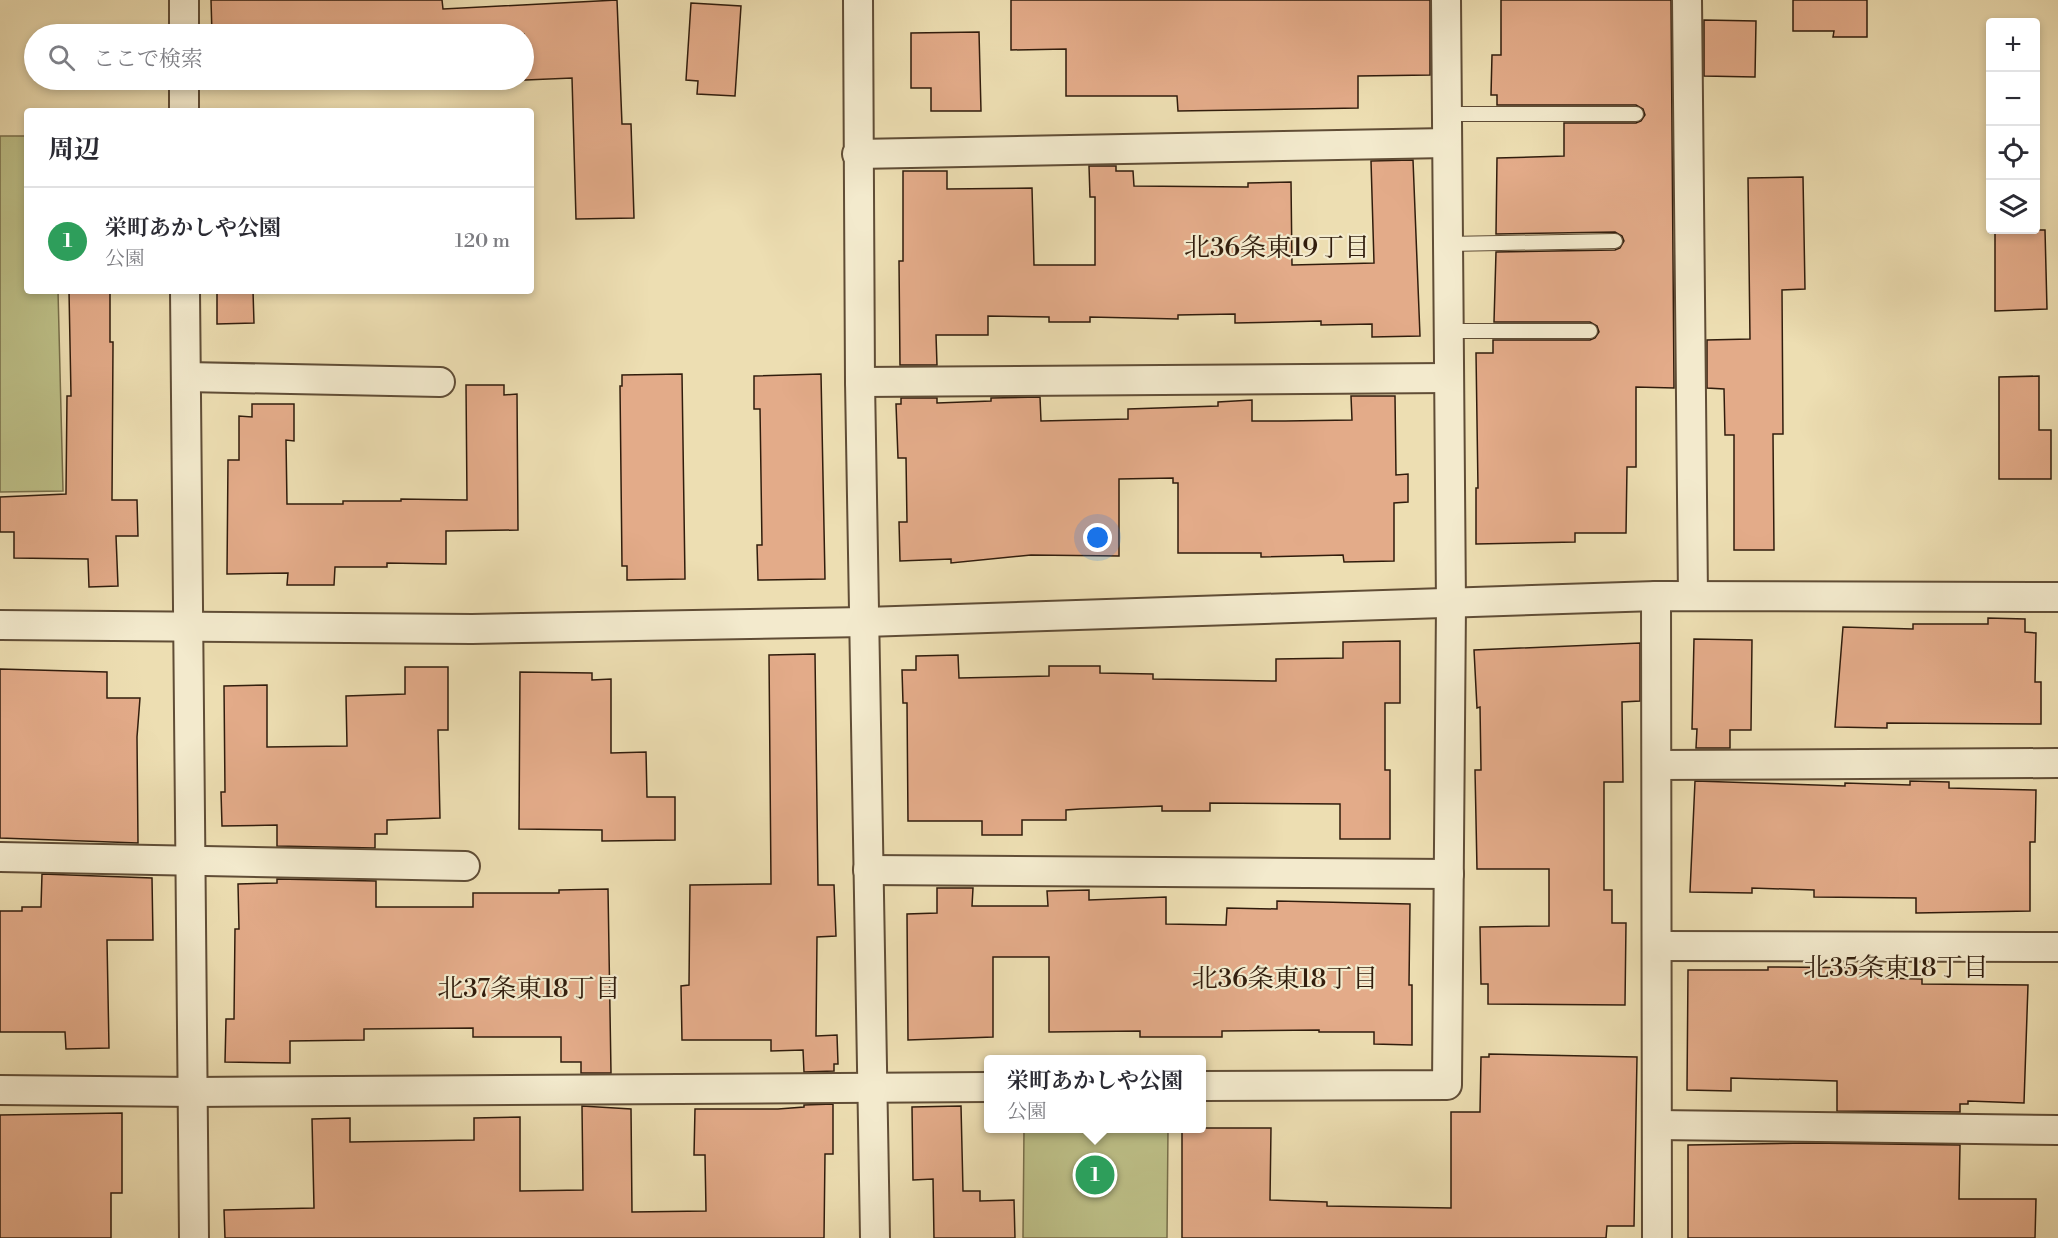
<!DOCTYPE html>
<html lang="ja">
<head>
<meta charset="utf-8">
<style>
	:root { --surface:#fff; --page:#f7f7f7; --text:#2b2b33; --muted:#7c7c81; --line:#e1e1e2; --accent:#7c3aed }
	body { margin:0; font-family:"Libre Bodoni","Noto Serif JP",serif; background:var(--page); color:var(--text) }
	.controls { position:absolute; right:18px; top:18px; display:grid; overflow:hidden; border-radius:6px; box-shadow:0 3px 9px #0003 }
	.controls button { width:54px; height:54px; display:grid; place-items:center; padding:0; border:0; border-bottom:2px solid var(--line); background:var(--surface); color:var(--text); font:30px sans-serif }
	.you { position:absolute; left:1098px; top:538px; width:21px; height:21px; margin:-15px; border:4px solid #fff; border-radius:50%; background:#1a73e8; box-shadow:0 0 0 9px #1a73e833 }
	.badge { display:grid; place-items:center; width:39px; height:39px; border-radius:50%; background:var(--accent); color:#fff; font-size:20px; font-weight:700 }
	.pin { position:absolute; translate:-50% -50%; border:3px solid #fff; box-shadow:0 2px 6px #0006 }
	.popup { position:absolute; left:984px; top:1055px; width:222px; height:78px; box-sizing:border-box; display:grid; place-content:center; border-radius:6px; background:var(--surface); filter:drop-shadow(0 2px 4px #0005); font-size:20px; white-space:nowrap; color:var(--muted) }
	.popup b { font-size:22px; color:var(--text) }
	.popup::after { content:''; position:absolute; left:50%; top:100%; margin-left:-12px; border:12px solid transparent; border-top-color:var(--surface) }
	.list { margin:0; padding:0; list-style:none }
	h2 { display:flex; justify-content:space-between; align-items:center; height:78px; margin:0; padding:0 24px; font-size:26px }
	h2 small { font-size:20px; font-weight:400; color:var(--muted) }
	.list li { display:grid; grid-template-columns:39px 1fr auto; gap:18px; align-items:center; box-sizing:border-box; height:108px; padding:0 24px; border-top:2px solid var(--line) }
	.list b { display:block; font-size:22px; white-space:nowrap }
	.list p { margin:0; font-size:20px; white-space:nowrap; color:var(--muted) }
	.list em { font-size:20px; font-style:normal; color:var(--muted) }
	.icon { flex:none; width:33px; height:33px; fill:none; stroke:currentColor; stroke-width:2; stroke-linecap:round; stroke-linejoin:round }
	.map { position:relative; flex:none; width:2058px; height:1238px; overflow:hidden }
	.search { position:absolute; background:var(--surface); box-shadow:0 3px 9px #0003; left:24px; top:24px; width:510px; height:66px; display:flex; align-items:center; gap:15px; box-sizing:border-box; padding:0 21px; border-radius:33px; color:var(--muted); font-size:22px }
	.panel { position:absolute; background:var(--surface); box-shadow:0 3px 9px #0003; left:24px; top:108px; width:510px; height:186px; border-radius:6px }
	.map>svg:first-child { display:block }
	.green { fill:#bdc088; stroke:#776e4a; stroke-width:1.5 }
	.building { fill:#e3ab89; stroke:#311d0d; stroke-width:1.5 }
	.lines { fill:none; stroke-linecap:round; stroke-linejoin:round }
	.service-casing { stroke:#604d36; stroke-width:16 }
	.minor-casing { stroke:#604d36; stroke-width:32 }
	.service { stroke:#f3eacd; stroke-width:14 }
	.minor { stroke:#f3eacd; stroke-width:28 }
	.labels { text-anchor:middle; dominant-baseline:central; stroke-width:4.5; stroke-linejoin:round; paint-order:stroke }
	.neighbourhood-label { font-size:26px; fill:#311d0d; stroke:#f3eacd }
</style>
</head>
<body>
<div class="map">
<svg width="2058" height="1238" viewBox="0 0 2058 1238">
	<rect width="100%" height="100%" fill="#eddeb2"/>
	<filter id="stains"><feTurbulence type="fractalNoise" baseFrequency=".00333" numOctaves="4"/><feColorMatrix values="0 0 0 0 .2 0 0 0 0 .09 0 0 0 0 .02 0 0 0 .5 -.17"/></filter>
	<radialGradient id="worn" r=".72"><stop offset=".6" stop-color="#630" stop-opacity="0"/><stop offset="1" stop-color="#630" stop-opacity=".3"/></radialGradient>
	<g class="green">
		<path d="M0,136h27v155h31l5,200 -63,1z"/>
		<path d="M1024,1129h144l-1,109h-144z"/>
	</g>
	<g class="building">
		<path d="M211,0h231l1,9 174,-9 5,124h9l3,94 -58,1 -4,-141 -119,5v-3h71v-46h-312z"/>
		<path d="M1011,0h419v75l-72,1v32l-180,3 -1,-15h-111v-47l-55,1z"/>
		<path d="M1501,0h170l3,388 -38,-1v80h-9l-1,66h-51v9l-99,2v-56h2l-2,-135h17v-13h97l5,-2 4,-6 -2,-6 -7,-4h-96l2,-70 119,-2 5,-2 4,-7 -2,-5 -7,-4 -119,2 1,-76 67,-2v-33h72l5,-2 4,-6 -2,-6 -7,-4h-139v-10h-6l1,-40h9z"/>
		<path d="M1793,0h74v37h-34l1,-6h-41z"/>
		<path d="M691,3l50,3 -6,90 -38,-2 1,-13 -12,-1z"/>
		<path d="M1704,20l52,1 -1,56 -51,-1z"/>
		<path d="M979,32l2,79h-50v-23h-20v-55z"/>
		<path d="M1413,160l7,176 -48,1v-13l-51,1v-4l-86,2v-9l-57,1v4l-88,-2v5h-41v-5l-61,-1v19h-52l1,30h-37l-1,-104h4v-90h44v18l85,-1 2,77h61v-68h-5l-1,-31h27v5h17l1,15 114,1v-4l43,-1 1,83 82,-2 -3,-102z"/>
		<path d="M1803,177l2,112 -23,1 1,144h-10l1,116h-40v-115h-9l-1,-46 -17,-1v-48l43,-1 -2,-161z"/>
		<path d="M1995,230h50l2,79 -52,2z"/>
		<path d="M69,291h41v51h3v4l-1,154h25l1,36h-22l2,50 -29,1 -1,-28 -74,-1v-26h-14v-35l66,-3 1,-98h4z"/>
		<path d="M217,291h36l1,32 -37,1z"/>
		<path d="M682,374l3,205 -58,1v-14h-5l-2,-180h2v-11z"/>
		<path d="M821,374l4,205 -67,1 -1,-35h5l-2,-136h-6v-33z"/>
		<path d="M2039,376v54h12v49h-52v-102z"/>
		<path d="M466,385h38v10l13,-1 1,136 -72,1v33l-59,-1v4h-52l-1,18h-47l1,-12 -61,1 1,-114h11v-44l13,1v-13h42v37l-8,-1 1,64h56v-3h58v-2l66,1z"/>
		<path d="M1351,396h44l1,79 12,-1v28l-14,1v58l-50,1 -1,-7 -82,2v-4h-83v-70h-5v-5l-54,1v77l-88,-1 -80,8v-4l-51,2 -1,-39h8l-1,-64h-8l-2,-54h5v-6h36v5l54,-2v-3l49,-1 1,24 87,-2v-10l90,-3v-4l34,-2v21h33l67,-1z"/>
		<path d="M1988,618l37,1v13l11,1 -1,49h6v42l-154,-1v5l-52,-1 8,-100 70,2v-5h75z"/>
		<path d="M1694,639l58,1 -1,90h-21v18h-34l1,-19h-5z"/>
		<path d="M1400,641v62h-15v67h5v69h-50v-35l-130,-1v8h-48v-5l-82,3 -14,1v10h-44v15h-40v-14h-74l-1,-118h-4l-1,-33h14v-14l42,-1 1,23 90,-2v-10h51v7l53,1v5l123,2v-22l67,-1v-16z"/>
		<path d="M1640,643v58l-18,1 1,80h-19v108h8v33h14l-1,82 -137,-1v-20h-7l-1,-57 69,-1v-57h-72l-2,-99h6l-1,-63 -3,1 -3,-58z"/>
		<path d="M815,654l3,231h16l2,51 -19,1 -1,99 21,-1 1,29h-4v7l-30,1 -1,-22 -32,1v-11h-89l-1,-54 8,-1 1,-100 81,-1 -2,-229z"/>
		<path d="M405,667h43v63h-10l2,88 -53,2v14h-12v14l-98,-2v-21l-55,1 -1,-34h4l-1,-106 43,-1v62l80,-1 -1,-50 59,-2z"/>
		<path d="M0,669l107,3v26h33l-3,39 1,106 -138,-5z"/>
		<path d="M520,672l72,1v7l19,-1v74l35,-1 1,45h28v43l-73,1v-11l-83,-1z"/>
		<path d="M1695,781l150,5v-3l65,2v-4l39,1v6l87,2 -1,52h-5v69l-114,2v-15l-102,-1v-7l-62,-2v5l-62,-1z"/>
		<path d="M42,874l110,4 1,62h-46l2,108 -43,1 -1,-17h-65v-121h22v-4h19z"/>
		<path d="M277,879l99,2v26h97v-14h86v-3l49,-1 3,184h-30v-11h-20v-25h-88v-9l-109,1v11l-74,1v22l-65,-1 1,-43h8l1,-90h4l-1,-45 39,-1z"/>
		<path d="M937,888h36l-1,18h76l-1,-15 42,-1v10l77,-3v27l60,1 1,-17 50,1v-8l133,3 -1,81h3v60l-38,-1v-12h-55v-2l-97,1v6h-82v-6l-91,1v-75h-56v80l-85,3 -1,-126 30,-1z"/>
		<path d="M1768,967l110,1v10l44,1v5l106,1 -4,118 -56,-2v3h-8v8l-123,-1v-30l-106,-3v13l-44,-1 1,-120h80z"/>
		<path d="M1489,1054l148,3 -3,169h-27l-1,12h-424v-110h89l-1,72 57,2v4l124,2v-96h29l1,-55h8z"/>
		<path d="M833,1104v50h-8l-1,84h-599l-1,-28 90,-2 -2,-89 38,-1v24l124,-2v-22l46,-1v74l63,-1 -1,-84 49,3 1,103 74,-1 -1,-56h-11l1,-46h83l26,-2v-2z"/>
		<path d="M961,1106l2,85h17v10l34,-1 1,38h-81l-1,-59 -20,1 -1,-73z"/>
		<path d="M122,1113v80h-11v45h-111v-123z"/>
		<path d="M1809,1143l151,2 -1,54h77l-1,39h-347v-93z"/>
	</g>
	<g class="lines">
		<defs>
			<g id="service">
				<path d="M1447,114h189"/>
				<path d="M1448,244l167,-3"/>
				<path d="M1448,331h142"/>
			</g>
			<g id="minor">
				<path d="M858,0l2,382 15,856"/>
				<path d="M1687,0l6,596"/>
				<path d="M184,34v-34"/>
				<path d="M184,111v-31"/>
				<path d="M857,154l590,-11"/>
				<path d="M185,291l9,947"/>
				<path d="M186,377l254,5"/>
				<path d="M860,382l589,-4"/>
				<path d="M1656,596l1,642"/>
				<path d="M0,625l472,4 393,-7 791,-26 402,1"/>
				<path d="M1657,765l401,-2"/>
				<path d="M0,857l465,9"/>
				<path d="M868,870l581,4"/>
				<path d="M1657,946l401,1"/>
				<path d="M1202,1086l245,-1 4,-480 -5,-605"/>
				<path d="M0,1090l194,2 794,-5"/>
				<path d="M1657,1125l401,5"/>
			</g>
		</defs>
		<use href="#service" class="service-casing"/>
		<use href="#minor" class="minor-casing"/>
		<use href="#service" class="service"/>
		<use href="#minor" class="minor"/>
	</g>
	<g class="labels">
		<g class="neighbourhood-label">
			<text x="1277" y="248">北36条東19丁目</text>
			<text x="1896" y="968">北35条東18丁目</text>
			<text x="1285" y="979">北36条東18丁目</text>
			<text x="529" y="989">北37条東18丁目</text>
		</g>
	</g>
	<rect width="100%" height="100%" filter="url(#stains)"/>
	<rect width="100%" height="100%" fill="url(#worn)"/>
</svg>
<div class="controls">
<button>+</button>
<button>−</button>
<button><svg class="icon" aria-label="locate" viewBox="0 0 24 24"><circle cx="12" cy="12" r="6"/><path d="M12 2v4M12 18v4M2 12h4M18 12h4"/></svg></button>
<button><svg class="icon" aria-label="layers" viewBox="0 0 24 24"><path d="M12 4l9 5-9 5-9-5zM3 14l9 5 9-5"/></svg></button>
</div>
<div class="you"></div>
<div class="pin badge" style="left:1095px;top:1175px;background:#2e9e5b">1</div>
<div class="popup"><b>栄町あかしや公園</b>公園</div>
<div class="search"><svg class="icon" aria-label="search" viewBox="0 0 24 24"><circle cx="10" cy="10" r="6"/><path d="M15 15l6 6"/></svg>ここで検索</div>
<section class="panel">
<h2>周辺<small></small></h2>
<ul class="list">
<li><span class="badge" style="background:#2e9e5b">1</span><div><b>栄町あかしや公園</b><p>公園</p></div><em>120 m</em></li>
</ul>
</section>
</div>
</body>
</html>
